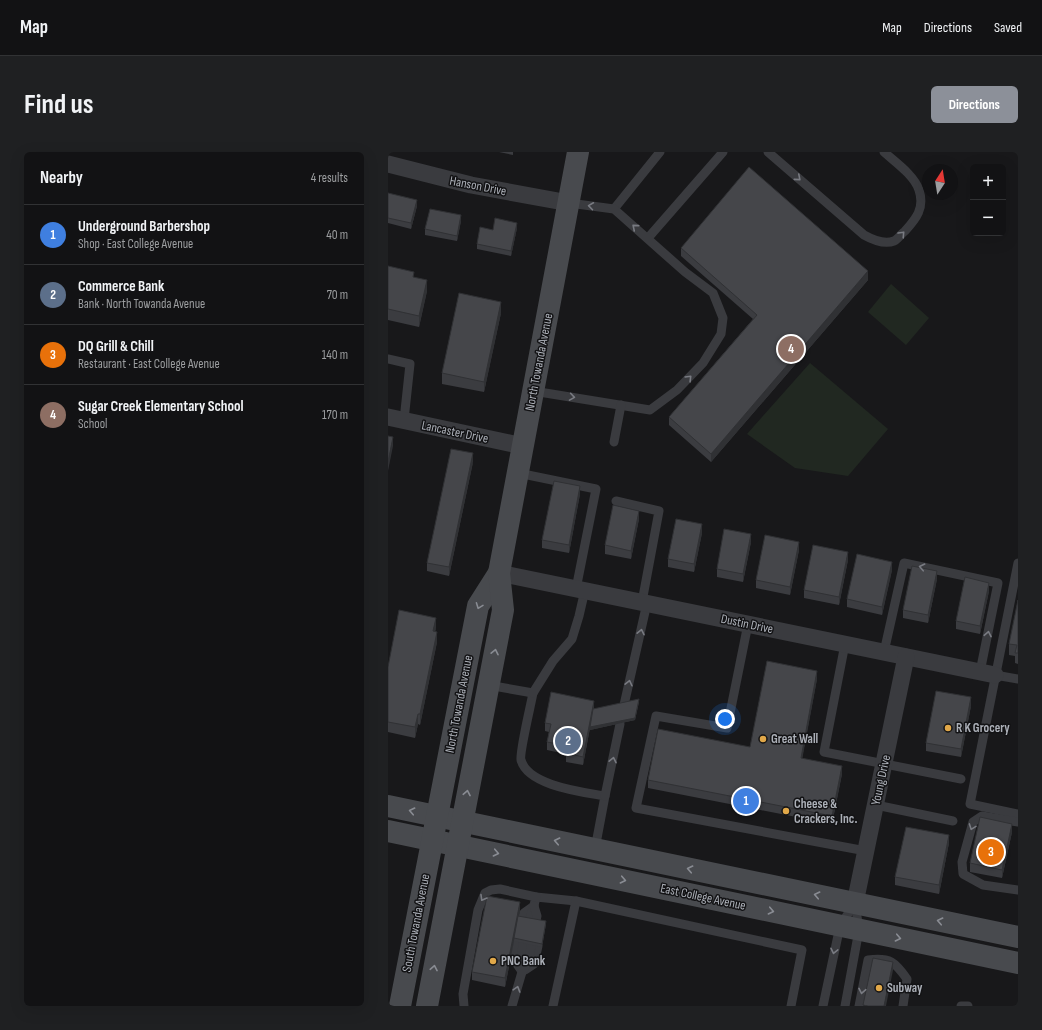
<!DOCTYPE html>
<html lang="en">
<head>
<meta charset="utf-8">
<style>
	:root { --surface:#121214; --page:#1f2022; --text:#f1f3f6; --muted:#9c9ea0; --line:#313234; --accent:#8c9099 }
	body { margin:0; font-family:"Sofia Sans Condensed",sans-serif; background:var(--page); color:var(--text) }
	.controls { position:absolute; right:12px; top:12px; display:grid; overflow:hidden; border-radius:6px; box-shadow:0 4px 16px #0002 }
	.controls button { width:36px; height:36px; display:grid; place-items:center; padding:0; border:0; border-bottom:1px solid var(--line); background:var(--surface); color:var(--text); font:20px sans-serif }
	.compass { position:absolute; left:534px; top:12px; width:36px; height:36px; border-radius:50%; background:var(--surface); box-shadow:0 4px 16px #0002; rotate:12deg }
	.you { position:absolute; left:337px; top:567px; width:14px; height:14px; margin:-10px; border:3px solid #fff; border-radius:50%; background:#1a73e8; box-shadow:0 0 0 6px #1a73e833 }
	.badge { display:grid; place-items:center; width:26px; height:26px; border-radius:50%; background:var(--accent); color:#fff; font-size:13px; font-weight:700 }
	.pin { position:absolute; translate:-50% -50%; border:2px solid #fff; box-shadow:0 1px 4px #0006 }
	.list { margin:0; padding:0; list-style:none }
	h2 { display:flex; justify-content:space-between; align-items:center; height:52px; margin:0; padding:0 16px; font-size:17px }
	h2 small { font-size:13px; font-weight:400; color:var(--muted) }
	.list li { display:grid; grid-template-columns:26px 1fr auto; gap:12px; align-items:center; box-sizing:border-box; height:60px; padding:0 16px; border-top:1px solid var(--line) }
	.list b { display:block; font-size:15px; white-space:nowrap }
	.list p { margin:0; font-size:13px; white-space:nowrap; color:var(--muted) }
	.list em { font-size:13px; font-style:normal; color:var(--muted) }
	.map { position:relative; flex:none; width:630px; height:854px; overflow:hidden; border-radius:6px }
	header { display:flex; align-items:center; gap:24px; box-sizing:border-box; height:56px; padding:0 20px; background:var(--surface); border-bottom:1px solid var(--line) }
	header strong { font-size:19px }
	nav { display:flex; gap:22px; margin-inline-start:auto; font-size:14px }
	.intro { display:flex; align-items:center; justify-content:space-between; box-sizing:border-box; height:96px; padding:0 24px }
	h1 { margin:0; font-size:28px }
	.button { padding:10px 18px; border-radius:6px; background:var(--accent); color:#fff; font-size:14px; font-weight:700 }
	main { display:flex; gap:24px; padding:0 24px }
	aside { flex:1; background:var(--surface); border-radius:6px; box-shadow:0 4px 16px #0002 }
	.map>svg:first-child { display:block }
	.green { fill:#212821 }
	.lines { fill:none; stroke-linecap:round; stroke-linejoin:round }
	.lane { stroke:#3a3b3f; stroke-width:9 }
	.street { stroke:#3a3b3f; stroke-width:17 }
	.secondary { stroke:#484a4e; stroke-width:22 }
	.wall { fill:#3b3c40 }
	.shaded-wall { fill:#303134 }
	.building { fill:#45464a; stroke:#303134 }
	.oneway { stroke:#797b82 }
	.oneway2 { stroke:#898c93 }
	.poi-dot { fill:#e1a849; stroke:#131315; stroke-width:1.5 }
	.labels { text-anchor:middle; dominant-baseline:central; stroke-width:3; stroke-linejoin:round; paint-order:stroke }
	.street-label { font-size:13px; fill:#acb0b8; stroke:#131315 }
	.poi-label { font-size:13px; font-weight:bold; fill:#acb0b8; stroke:#131315; text-anchor:start }
</style>
</head>
<body>
<header>
<strong>Map</strong>
<nav><a>Map</a><a>Directions</a><a>Saved</a></nav>
</header>
<div class="intro"><h1>Find us</h1><a class="button">Directions</a></div>
<main>
<aside>
<h2>Nearby<small>4 results</small></h2>
<ul class="list">
<li><span class="badge" style="background:#3f7fe0">1</span><div><b>Underground Barbershop</b><p>Shop · East College Avenue</p></div><em>40 m</em></li>
<li><span class="badge" style="background:#5c6f8a">2</span><div><b>Commerce Bank</b><p>Bank · North Towanda Avenue</p></div><em>70 m</em></li>
<li><span class="badge" style="background:#e8710a">3</span><div><b>DQ Grill &amp; Chill</b><p>Restaurant · East College Avenue</p></div><em>140 m</em></li>
<li><span class="badge" style="background:#8d6e63">4</span><div><b>Sugar Creek Elementary School</b><p>School</p></div><em>170 m</em></li>
</ul>
</aside>
<div class="map">
<svg width="630" height="854" viewBox="0 0 630 854">
	<rect width="100%" height="100%" fill="#18181a"/>
	<g class="green">
		<path d="M503,132l38,34 -23,27 -38,-33z"/>
		<path d="M422,211l78,66 -40,47 -53,-8 -48,-34z"/>
	</g>
	<g class="lines">
		<g class="lane">
			<path d="M380,0l96,83c9,5 20,10 30,6 4,-2 7,-7 11,-10 11,-12 20,-23 14,-41 -5,-15 -24,-28 -35,-38"/>
			<path d="M226,57l46,-57"/>
			<path d="M260,86l75,-86"/>
			<path d="M0,207l22,5 -6,56"/>
			<path d="M145,239l117,19 27,-20 26,-27 18,-29 2,-16 -10,-25 -28,-21 -71,-63 -45,-6"/>
			<path d="M226,290l7,-37"/>
			<path d="M130,321l78,16 -20,100"/>
			<path d="M228,349l43,10 -17,91"/>
			<path d="M630,411l-48,241 48,10"/>
			<path d="M360,472l-21,104 -71,-12 -20,92 230,43"/>
			<path d="M457,492l-21,108 137,27"/>
			<path d="M496,500l20,-89 94,20 -18,89"/>
			<path d="M607,523l23,4"/>
			<path d="M100,533l45,8c-2,11 -14,61 -12,67 7,26 62,32 84,36l-10,53"/>
			<path d="M145,541l20,-32 19,-22 7,-23 6,-26"/>
			<path d="M236,553l23,-102"/>
			<path d="M217,644l15,-72"/>
			<path d="M488,653l77,16"/>
			<path d="M630,670l-36,-6 -9,6 -11,40 1,12 20,11 35,5"/>
			<path d="M148,745l40,4"/>
			<path d="M133,818l-7,-10 10,-47 10,-7"/>
			<path d="M137,818l9,-6 4,-18"/>
			<path d="M76,854l-1,-12 15,-84 7,-17 6,-3 9,-1 36,8c-5,24 -18,49 -14,75"/>
			<path d="M124,854l10,-34 6,-10 9,-46 -3,-10"/>
			<path d="M165,854l23,-105 226,49 -11,56"/>
			<path d="M435,854l17,-80 15,-23"/>
			<path d="M457,854l14,-76 -4,-27"/>
			<path d="M471,854l9,-46c22,-3 27,2 39,19l-4,27"/>
			<path d="M573,854h7"/>
		</g>
		<g class="street">
			<path d="M0,12l83,21 98,18"/>
			<path d="M0,265l135,29"/>
			<path d="M111,421l496,102"/>
			<path d="M467,751l51,-246"/>
		</g>
		<g class="secondary">
			<path d="M0,654l630,131"/>
			<path d="M0,679l630,132"/>
			<path d="M12,854l78,-400 21,-33"/>
			<path d="M39,854l76,-396 -4,-37 79,-421"/>
		</g>
	</g>
	<g class="wall">
		<path d="M111,0h14v3z"/>
		<path d="M0,41l29,13 -6,23 -23,-6z"/>
		<path d="M73,69l-4,20 -32,-6v-6z"/>
		<path d="M129,76l-6,28 -34,-7v-5l16,-14z"/>
		<path d="M293,96l187,32 -157,182 -42,-37v-8l84,-98 -72,-63z"/>
		<path d="M0,114l26,11 13,14 -8,36 -31,-7z"/>
		<path d="M113,161l-17,79 -42,-8v-11z"/>
		<path d="M85,310l-24,114 -22,-5v-8z"/>
		<path d="M192,342l-11,59 -27,-5v-8z"/>
		<path d="M251,367l-8,40 -26,-5v-9z"/>
		<path d="M314,381l-8,39 -26,-5v-8z"/>
		<path d="M363,390l-8,40 -26,-5v-8z"/>
		<path d="M411,398l-9,45 -34,-7v-8z"/>
		<path d="M460,408l-9,45 -35,-7v-8z"/>
		<path d="M504,418l-10,45 -35,-8v-8z"/>
		<path d="M549,427l-9,44 -25,-5v-8z"/>
		<path d="M601,439l-9,43 -24,-5v-8z"/>
		<path d="M630,448v64l-3,-1v-7l-6,-1v-11z"/>
		<path d="M48,476l-1,3 2,11 -17,83 -2,-1 -3,14 -27,-6v-65z"/>
		<path d="M429,527l-15,79 40,16 -10,50 -184,-36v-8l102,-33z"/>
		<path d="M251,550l-4,18 -45,10v-2l-7,37 -17,-3v-8l-19,-4v-8l2,-10 -4,-1v-8z"/>
		<path d="M583,554l-10,51 -35,-6v-8z"/>
		<path d="M624,680l-10,46 -32,-6v-9z"/>
		<path d="M561,691l-10,51 -44,-9v-8z"/>
		<path d="M132,758l-1,6 27,8 -4,23 -28,-6 -9,46 -33,-7v-8z"/>
	</g>
	<g class="shaded-wall">
		<path d="M29,48v6l-6,23v-6z"/>
		<path d="M73,63v6l-4,20v-5z"/>
		<path d="M129,71v5l-6,28v-5z"/>
		<path d="M480,119v9l-157,182v-8z"/>
		<path d="M39,128v11l-8,36v-11z"/>
		<path d="M113,150v11l-17,79v-10z"/>
		<path d="M5,285v9l-5,25v-9z"/>
		<path d="M85,301v9l-24,114v-9z"/>
		<path d="M192,334v8l-11,59v-8z"/>
		<path d="M251,359v8l-8,40v-8z"/>
		<path d="M314,372v9l-8,39v-8z"/>
		<path d="M363,382v8l-8,40v-8z"/>
		<path d="M411,390v8l-9,45v-8z"/>
		<path d="M460,400v8l-9,45v-8z"/>
		<path d="M504,410v8l-10,45v-8z"/>
		<path d="M549,419v8l-9,44v-8z"/>
		<path d="M601,431v8l-9,43v-8z"/>
		<path d="M48,466v10l-3,14v-11z"/>
		<path d="M49,480v10l-17,83v-11z"/>
		<path d="M429,519v8l-16,87v-8z"/>
		<path d="M583,545v9l-10,51v-8z"/>
		<path d="M251,547l-4,21 -45,10v-2l-7,37v-8l11,-56v8z"/>
		<path d="M30,562v10l-3,14v-11z"/>
		<path d="M454,614v8l-10,50v-8z"/>
		<path d="M624,672v8l-10,46v-8z"/>
		<path d="M561,683v8l-10,51v-9z"/>
		<path d="M132,750v8l-15,77v-9z"/>
		<path d="M505,810v8l-7,36h-2z"/>
	</g>
	<g class="building">
		<path d="M361,15l119,104 -157,183 -42,-37 88,-102 -76,-67z"/>
		<path d="M0,41l29,7 -6,23 -23,-5z"/>
		<path d="M42,57l31,6 -4,21 -32,-7z"/>
		<path d="M107,66l22,5 -6,28 -34,-7 3,-17 13,3z"/>
		<path d="M0,114l26,6 -1,5 14,3 -8,36 -31,-7z"/>
		<path d="M71,141l42,9 -17,80 -42,-9z"/>
		<path d="M0,284l5,1 -5,25z"/>
		<path d="M63,297l22,4 -24,114 -22,-4z"/>
		<path d="M166,329l26,5 -11,59 -27,-5z"/>
		<path d="M225,353l26,6 -8,40 -26,-6z"/>
		<path d="M288,367l26,5 -8,40 -26,-5z"/>
		<path d="M336,377l27,5 -8,40 -26,-5z"/>
		<path d="M377,383l34,7 -9,45 -34,-7z"/>
		<path d="M425,393l35,7 -9,45 -35,-7z"/>
		<path d="M469,402l35,8 -10,45 -35,-8z"/>
		<path d="M524,414l25,5 -9,44 -25,-5z"/>
		<path d="M577,425l24,6 -9,43 -24,-5z"/>
		<path d="M630,448v53h-3l2,-8 -8,-1z"/>
		<path d="M11,458l37,8 -3,13 4,1 -17,82h-2l-3,13 -27,-5v-55z"/>
		<path d="M379,509l50,10 -16,87 41,8 -10,50 -184,-36 10,-51 92,18z"/>
		<path d="M548,539l35,6 -10,52 -35,-6z"/>
		<path d="M163,540l43,9 -11,56 -17,-4 2,-7 -21,-4 4,-18 -6,-1z"/>
		<path d="M251,547l-4,19 -45,9 3,-18z"/>
		<path d="M592,665l32,7 -10,46 -32,-7z"/>
		<path d="M518,675l43,8 -10,50 -44,-8z"/>
		<path d="M99,744l33,6 -15,76 -33,-6z"/>
		<path d="M130,764l28,5 -4,23 -28,-6z"/>
		<path d="M485,806l20,4 -9,44h-16l-5,-1z"/>
	</g>
	<defs><path id="oneway-chevron" d="M-2-3.5L2.5 0L-2 3.5" fill="none" stroke-width="1.6" stroke-linecap="round" stroke-linejoin="round"/></defs>
	<g class="oneway">
		<use href="#oneway-chevron" transform="translate(410 26) rotate(41)"/>
		<use href="#oneway-chevron" transform="translate(203 54) rotate(-172)"/>
		<use href="#oneway-chevron" transform="translate(247 75) rotate(-140)"/>
		<use href="#oneway-chevron" transform="translate(514 82) rotate(-47)"/>
		<use href="#oneway-chevron" transform="translate(301 226) rotate(-45)"/>
		<use href="#oneway-chevron" transform="translate(184 245) rotate(9)"/>
		<use href="#oneway-chevron" transform="translate(534 415) rotate(-168)"/>
		<use href="#oneway-chevron" transform="translate(253 480) rotate(-78)"/>
		<use href="#oneway-chevron" transform="translate(600 482) rotate(-79)"/>
		<use href="#oneway-chevron" transform="translate(241 531) rotate(-77)"/>
		<use href="#oneway-chevron" transform="translate(225 608) rotate(-78)"/>
		<use href="#oneway-chevron" transform="translate(584 675) rotate(110)"/>
		<use href="#oneway-chevron" transform="translate(95 746) rotate(120)"/>
		<use href="#oneway-chevron" transform="translate(446 799) rotate(102)"/>
		<use href="#oneway-chevron" transform="translate(129 837) rotate(-73)"/>
		<use href="#oneway-chevron" transform="translate(474 839) rotate(101)"/>
	</g>
	<g class="oneway2">
		<use href="#oneway-chevron" transform="translate(91 454) rotate(111)"/>
		<use href="#oneway-chevron" transform="translate(107 500) rotate(-78)"/>
		<use href="#oneway-chevron" transform="translate(79 641) rotate(-79)"/>
		<use href="#oneway-chevron" transform="translate(24 659) rotate(-168)"/>
		<use href="#oneway-chevron" transform="translate(169 689) rotate(-168)"/>
		<use href="#oneway-chevron" transform="translate(108 701) rotate(12)"/>
		<use href="#oneway-chevron" transform="translate(302 717) rotate(-168)"/>
		<use href="#oneway-chevron" transform="translate(235 728) rotate(12)"/>
		<use href="#oneway-chevron" transform="translate(429 743) rotate(-168)"/>
		<use href="#oneway-chevron" transform="translate(383 759) rotate(12)"/>
		<use href="#oneway-chevron" transform="translate(552 769) rotate(-168)"/>
		<use href="#oneway-chevron" transform="translate(510 786) rotate(12)"/>
		<use href="#oneway-chevron" transform="translate(46 816) rotate(-79)"/>
	</g>
	<g class="poi-dot">
		<circle cx="560" cy="576" r="4"/>
		<circle cx="375" cy="587" r="4"/>
		<circle cx="398" cy="659" r="4"/>
		<circle cx="105" cy="809" r="4"/>
		<circle cx="491" cy="836" r="4"/>
	</g>
	<g class="labels">
		<g class="street-label">
			<text transform="translate(90 34) rotate(11)">Hanson Drive</text>
			<text transform="translate(151 210) rotate(-79)">North Towanda Avenue</text>
			<text transform="translate(67 280) rotate(12)">Lancaster Drive</text>
			<text transform="translate(359 472) rotate(12)">Dustin Drive</text>
			<text transform="translate(71 552) rotate(-79)">North Towanda Avenue</text>
			<text transform="translate(493 628) rotate(-78)">Young Drive</text>
			<text transform="translate(315 745) rotate(12)">East College Avenue</text>
			<text transform="translate(28 771) rotate(-79)">South Towanda Avenue</text>
		</g>
		<g class="poi-label">
			<text x="568" y="576">R K Grocery</text>
			<text x="383" y="587">Great Wall</text>
			<text x="406" y="652">Cheese &amp;<tspan x="406" dy="15">Crackers, Inc.</tspan></text>
			<text x="113" y="809">PNC Bank</text>
			<text x="499" y="836">Subway</text>
		</g>
	</g>
</svg>
<div class="controls">
<button>+</button>
<button>−</button>
</div>
<svg class="compass" viewBox="-18 -18 36 36"><path d="M0-13l5 13h-10z" fill="#e53935"/><path d="M0 13l5-13h-10z" fill="#9c9ea0"/></svg>
<div class="you"></div>
<div class="pin badge" style="left:358px;top:649px;background:#3f7fe0">1</div>
<div class="pin badge" style="left:180px;top:589px;background:#5c6f8a">2</div>
<div class="pin badge" style="left:603px;top:700px;background:#e8710a">3</div>
<div class="pin badge" style="left:403px;top:197px;background:#8d6e63">4</div>
</div>
</main>
</body>
</html>
